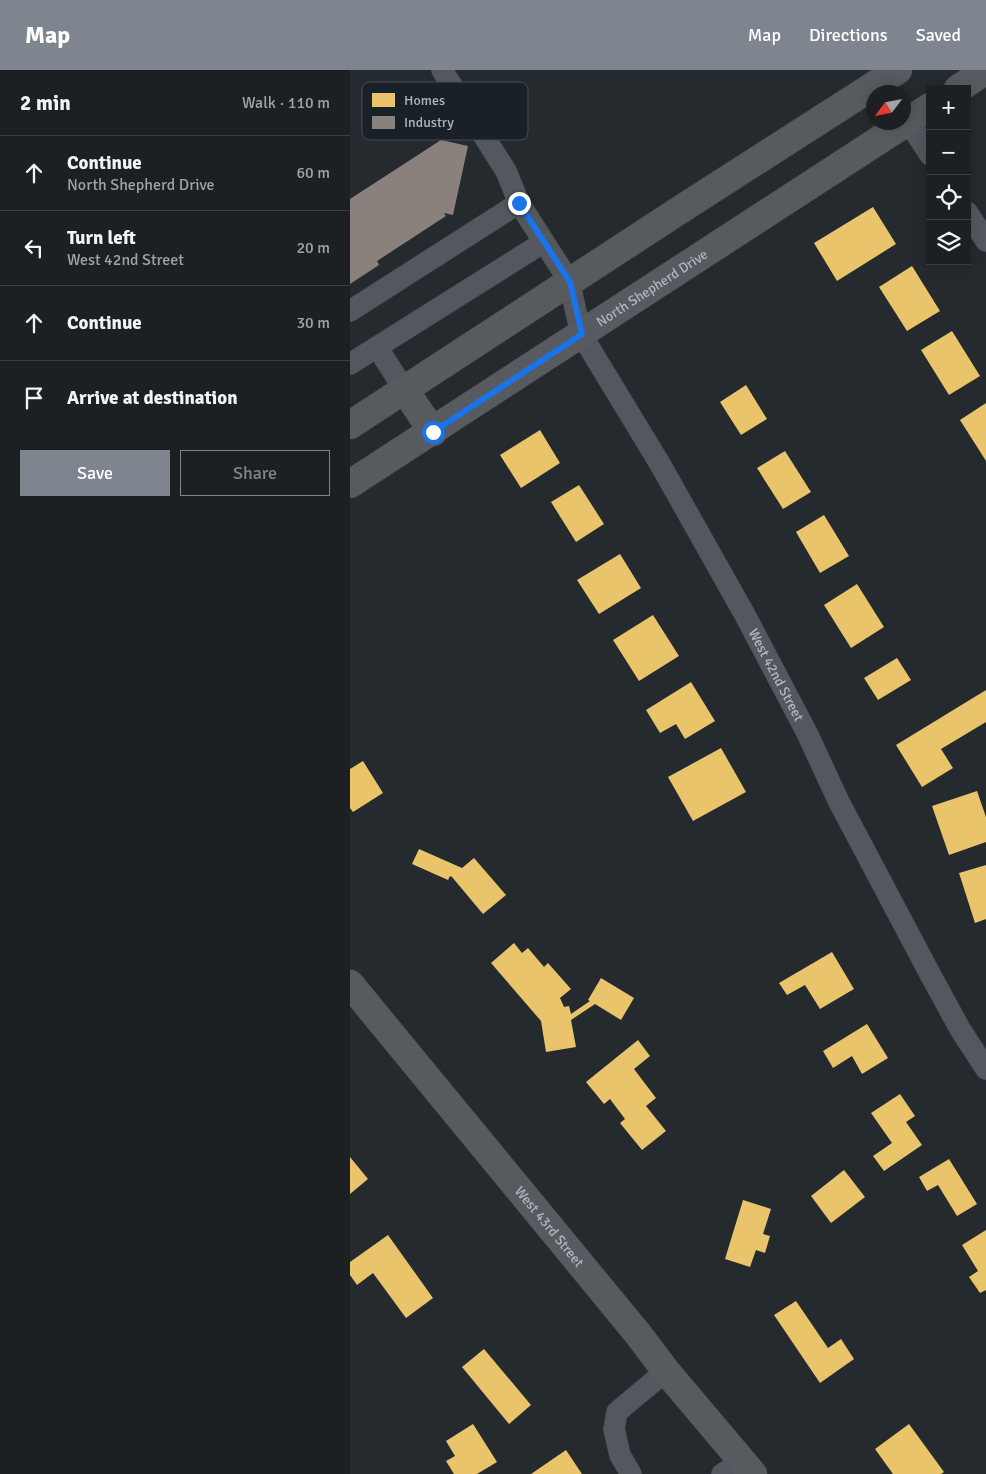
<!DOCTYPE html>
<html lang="en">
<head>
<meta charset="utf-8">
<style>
	:root { --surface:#1c2023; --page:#25282b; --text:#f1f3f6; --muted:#a0a3a6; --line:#3a3e41; --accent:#7e858e }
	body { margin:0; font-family:Signika,sans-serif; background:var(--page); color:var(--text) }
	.controls { position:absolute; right:15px; top:15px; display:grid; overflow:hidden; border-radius:0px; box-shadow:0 2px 12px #0003 }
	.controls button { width:45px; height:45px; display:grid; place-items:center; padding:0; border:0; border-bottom:1px solid var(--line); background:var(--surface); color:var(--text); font:25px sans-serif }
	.compass { position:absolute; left:516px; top:15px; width:45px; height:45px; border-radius:50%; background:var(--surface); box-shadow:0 2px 12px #0003; rotate:238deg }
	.stop { position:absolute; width:15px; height:15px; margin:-11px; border:4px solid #1a73e8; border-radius:50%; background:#fff }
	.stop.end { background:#1a73e8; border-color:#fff; box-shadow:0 1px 5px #0008 }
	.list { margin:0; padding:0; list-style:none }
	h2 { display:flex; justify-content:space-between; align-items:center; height:65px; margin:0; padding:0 20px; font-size:21px }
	h2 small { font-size:16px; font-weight:400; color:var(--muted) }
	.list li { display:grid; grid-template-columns:32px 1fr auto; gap:15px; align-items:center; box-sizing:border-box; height:75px; padding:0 20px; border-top:1px solid var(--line) }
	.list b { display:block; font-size:19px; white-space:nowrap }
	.list p { margin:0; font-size:16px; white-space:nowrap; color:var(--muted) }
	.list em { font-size:16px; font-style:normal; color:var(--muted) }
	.actions { display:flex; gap:10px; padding:15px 20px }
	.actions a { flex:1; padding:11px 0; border:1px solid var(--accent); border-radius:0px; text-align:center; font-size:18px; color:var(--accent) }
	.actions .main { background:var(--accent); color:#fff }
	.icon { flex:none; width:28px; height:28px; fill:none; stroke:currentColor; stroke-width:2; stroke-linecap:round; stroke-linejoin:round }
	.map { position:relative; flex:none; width:636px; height:1404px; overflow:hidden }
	header { display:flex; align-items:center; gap:30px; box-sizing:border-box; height:70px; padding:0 25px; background:var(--accent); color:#fff }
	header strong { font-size:24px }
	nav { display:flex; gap:28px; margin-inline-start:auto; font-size:18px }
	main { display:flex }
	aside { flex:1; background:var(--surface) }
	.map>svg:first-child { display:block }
	.homes { fill:#e9c46a }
	.industry { fill:#8a817c }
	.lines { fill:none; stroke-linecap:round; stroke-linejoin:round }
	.minor-casing { stroke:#42464a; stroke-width:22 }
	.major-casing { stroke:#42464c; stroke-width:29 }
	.minor { stroke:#54585e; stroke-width:21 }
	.major { stroke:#575b5f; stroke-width:28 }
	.route { stroke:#1a73e8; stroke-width:6 }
	.labels { text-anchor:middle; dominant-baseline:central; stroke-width:5; stroke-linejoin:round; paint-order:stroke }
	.street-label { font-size:14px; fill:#aeb6c1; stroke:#192028 }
	.key { fill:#192028; stroke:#464d56; stroke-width:1 }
	.key-label { font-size:14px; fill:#aeb6c1 }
</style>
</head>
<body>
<header>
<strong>Map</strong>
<nav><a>Map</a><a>Directions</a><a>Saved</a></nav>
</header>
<main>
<aside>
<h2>2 min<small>Walk · 110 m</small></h2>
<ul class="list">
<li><svg class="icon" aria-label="ahead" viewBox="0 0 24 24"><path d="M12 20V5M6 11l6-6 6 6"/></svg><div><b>Continue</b><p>North Shepherd Drive</p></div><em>60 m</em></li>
<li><svg class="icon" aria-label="left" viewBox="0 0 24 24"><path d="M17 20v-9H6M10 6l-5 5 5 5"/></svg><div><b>Turn left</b><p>West 42nd Street</p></div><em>20 m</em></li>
<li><svg class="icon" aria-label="ahead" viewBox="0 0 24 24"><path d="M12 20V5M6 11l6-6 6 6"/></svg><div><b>Continue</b></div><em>30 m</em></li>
<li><svg class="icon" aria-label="arrive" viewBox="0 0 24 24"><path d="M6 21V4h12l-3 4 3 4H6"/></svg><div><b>Arrive at destination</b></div></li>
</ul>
<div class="actions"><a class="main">Save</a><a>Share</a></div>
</aside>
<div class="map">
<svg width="636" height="1404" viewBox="0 0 636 1404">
	<rect width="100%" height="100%" fill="#252a2f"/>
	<g class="homes">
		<path d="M523,137l23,37 -59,37 -23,-38z"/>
		<path d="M562,196l28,45 -33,20 -28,-44z"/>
		<path d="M602,261l28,45 -31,19 -28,-45z"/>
		<path d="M396,315l21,34 -26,16 -21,-33z"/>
		<path d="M636,333v58l-26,-41z"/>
		<path d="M190,360l20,33 -39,25 -21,-33z"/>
		<path d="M435,381l26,41 -28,17 -26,-41z"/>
		<path d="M229,415l25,39 -28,18 -25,-40z"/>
		<path d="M474,445l25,41 -29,17 -24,-41z"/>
		<path d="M270,484l21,34 -42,26 -22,-34z"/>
		<path d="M507,514l27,43 -33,21 -27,-43z"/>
		<path d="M303,545l26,41 -40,25 -26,-41z"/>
		<path d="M547,588l14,22 -33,20 -14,-22z"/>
		<path d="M341,612l24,39 -30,18 -9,-15 -16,9 -14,-23z"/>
		<path d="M636,620v32l-45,27 12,19 -31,19 -26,-42z"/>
		<path d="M371,678l25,44 -53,29 -25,-44z"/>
		<path d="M13,691l20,32 -30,19 -3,-4v-39z"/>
		<path d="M627,721l9,26v25l-37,13 -17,-49z"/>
		<path d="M69,779l43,19 12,-10 32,37 -23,19 -31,-37 -2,-1 -2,4 -36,-16z"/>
		<path d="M636,795v54l-11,4 -16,-50z"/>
		<path d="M164,873l8,10 6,-5 16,19 4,-4 23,26 -11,9 4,9 5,-1 2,8 19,-13 -2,-1 13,-22 33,20 -13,22 -26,-16 -24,16 5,27 -30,5 -5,-31 -50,-58z"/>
		<path d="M482,882l22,37 -34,20 -15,-24 -18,10 -8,-12z"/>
		<path d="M517,954l21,34 -26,16 -10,-18 -19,12 -10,-17z"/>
		<path d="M288,970l12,16 -16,13 22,29 -10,8 20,25 -24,19 -22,-27 5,-4 -15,-20 -6,5 -18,-22z"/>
		<path d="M550,1024l15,22 -9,6 16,23 -38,26 -11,-15 19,-13 -21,-30z"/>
		<path d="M0,1087l18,22 -18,15z"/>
		<path d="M599,1089l28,45 -20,12 -19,-31 -11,6 -8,-14z"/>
		<path d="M494,1100l21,27 -34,26 -20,-27z"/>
		<path d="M393,1130l28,9 -8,25 7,2 -5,17 -9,-3 -6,17 -25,-8z"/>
		<path d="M636,1160v60l-6,3 -11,-16 9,-6 -16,-26z"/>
		<path d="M38,1165l45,63 -27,20 -33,-45 -16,12 -7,-10v-13z"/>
		<path d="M446,1231l32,47 13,-9 13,20 -34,24 -46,-68z"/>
		<path d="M134,1279l47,56 -22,19 -47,-57z"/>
		<path d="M123,1354l24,38 -20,12h-23l-8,-13 9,-5 -9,-15z"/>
		<path d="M559,1354l35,48 -3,2h-48l-18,-25z"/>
		<path d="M216,1380l16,24h-51z"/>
	</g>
	<path class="industry" d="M91,70l27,6 -15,69 -9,-2 2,3 -69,45 2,4 -29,19v-85z"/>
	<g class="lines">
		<defs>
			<g id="minor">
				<path id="s1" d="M92,0l64,101 13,32 50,78 12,53 79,130 85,151 62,118 32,69 91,172 30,55 26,40"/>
				<path d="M554,45l26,40"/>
				<path d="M617,142l19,29"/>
				<path d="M0,241l169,-108"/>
				<path d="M27,277l27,42"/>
				<path d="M0,294l194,-122"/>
				<path d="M281,1404l-11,-19 -6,-26 3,-17 49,-41"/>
				<path d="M372,1404l21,-13"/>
			</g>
			<g id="major">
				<path d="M608,19l28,-19"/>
				<path d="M54,319l29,43"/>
				<path d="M0,355l336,-219 212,-136"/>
				<path id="s2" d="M0,414l580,-377"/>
				<path id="s3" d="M0,914l288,350 28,37 87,103"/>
			</g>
		</defs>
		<use href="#minor" class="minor-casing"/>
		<use href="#major" class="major-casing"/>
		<use href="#minor" class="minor"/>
		<use href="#major" class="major"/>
	</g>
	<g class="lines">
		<path class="route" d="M83,362l149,-98 -12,-52 -51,-79"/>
	</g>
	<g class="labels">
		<g class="street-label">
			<text stroke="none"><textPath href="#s2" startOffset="360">North Shepherd Drive</textPath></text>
			<text stroke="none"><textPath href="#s1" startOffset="694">West 42nd Street</textPath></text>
			<text stroke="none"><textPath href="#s3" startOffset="314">West 43rd Street</textPath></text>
		</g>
	</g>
	<rect x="12" y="12" width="166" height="58" rx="8" class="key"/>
	<rect x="22" y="23" width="23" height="14" fill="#e9c46a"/>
	<rect x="22" y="46" width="23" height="13" fill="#8a817c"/>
	<g class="key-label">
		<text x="54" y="35">Homes</text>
		<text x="54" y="57">Industry</text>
	</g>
</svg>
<div class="controls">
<button>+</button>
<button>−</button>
<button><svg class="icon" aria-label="locate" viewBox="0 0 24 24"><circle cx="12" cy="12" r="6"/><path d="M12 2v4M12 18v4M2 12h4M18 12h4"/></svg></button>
<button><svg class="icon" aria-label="layers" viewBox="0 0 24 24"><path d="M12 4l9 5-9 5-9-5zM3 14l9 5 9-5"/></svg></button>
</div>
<svg class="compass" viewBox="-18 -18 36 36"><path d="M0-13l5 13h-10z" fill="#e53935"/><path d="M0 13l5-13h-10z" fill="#a0a3a6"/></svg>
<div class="stop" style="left:83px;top:362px"></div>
<div class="stop end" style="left:169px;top:133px"></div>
</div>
</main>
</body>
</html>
